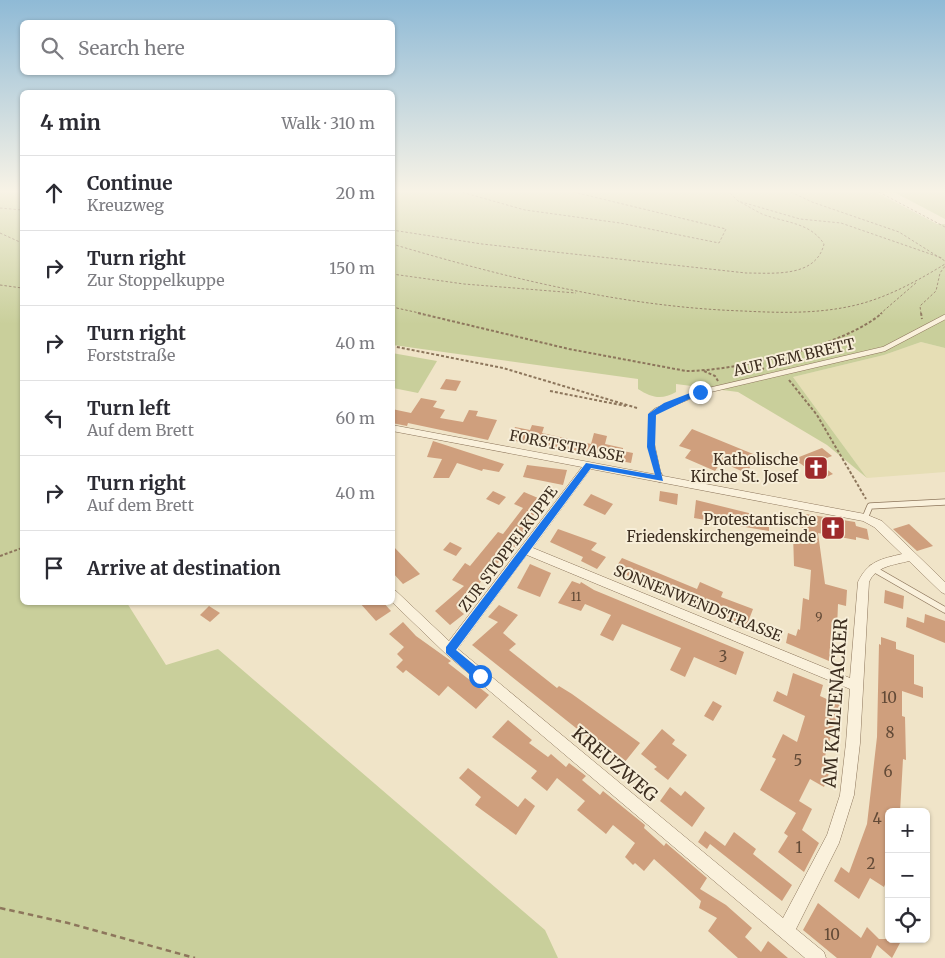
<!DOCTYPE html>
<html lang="en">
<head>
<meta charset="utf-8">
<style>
	:root { --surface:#fff; --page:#f2f2f3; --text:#2b2b33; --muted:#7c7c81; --line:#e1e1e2 }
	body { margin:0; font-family:Merriweather,serif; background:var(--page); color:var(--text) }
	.controls { position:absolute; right:15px; bottom:15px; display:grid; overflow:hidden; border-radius:8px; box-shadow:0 1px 4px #0004 }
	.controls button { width:45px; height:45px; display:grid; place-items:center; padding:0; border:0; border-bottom:1px solid var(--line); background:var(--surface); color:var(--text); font:25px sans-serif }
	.stop { position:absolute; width:15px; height:15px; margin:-11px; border:4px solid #1a73e8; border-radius:50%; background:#fff }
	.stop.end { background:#1a73e8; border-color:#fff; box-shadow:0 1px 5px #0008 }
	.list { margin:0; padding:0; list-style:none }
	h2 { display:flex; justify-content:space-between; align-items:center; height:65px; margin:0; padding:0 20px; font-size:21px }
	h2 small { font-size:16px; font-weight:400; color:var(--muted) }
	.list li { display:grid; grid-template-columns:32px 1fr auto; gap:15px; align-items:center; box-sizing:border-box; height:75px; padding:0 20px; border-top:1px solid var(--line) }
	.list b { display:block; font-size:19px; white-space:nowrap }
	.list p { margin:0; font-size:16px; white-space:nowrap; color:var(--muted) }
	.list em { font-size:16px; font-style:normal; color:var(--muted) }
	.icon { flex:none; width:28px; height:28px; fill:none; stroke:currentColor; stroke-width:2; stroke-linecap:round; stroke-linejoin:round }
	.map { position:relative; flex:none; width:945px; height:958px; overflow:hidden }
	.search { position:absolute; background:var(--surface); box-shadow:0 1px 4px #0004; left:20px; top:20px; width:375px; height:55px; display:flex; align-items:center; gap:12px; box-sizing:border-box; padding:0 18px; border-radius:8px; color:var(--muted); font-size:19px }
	.panel { position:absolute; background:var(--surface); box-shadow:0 1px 4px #0004; left:20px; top:90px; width:375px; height:515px; border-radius:8px }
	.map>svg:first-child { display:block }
	.farmland { fill:#e6deb5 }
	.green { fill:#c9cf9b }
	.building { fill:#cf9f7d }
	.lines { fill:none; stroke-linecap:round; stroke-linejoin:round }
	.service-far1-casing { stroke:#8d765c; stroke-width:5.5 }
	.service-casing { stroke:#8d765c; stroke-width:7 }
	.minor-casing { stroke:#8d765c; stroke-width:1 }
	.path-far2 { stroke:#8d765c; stroke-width:1; stroke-dasharray:2.5 2; stroke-linecap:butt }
	.path-far1 { stroke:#8d765c; stroke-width:2; stroke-dasharray:3 2; stroke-linecap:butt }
	.path { stroke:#8d765c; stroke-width:2.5; stroke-dasharray:5.5 4; stroke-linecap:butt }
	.service-far1 { stroke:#faf1dc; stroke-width:4.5 }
	.service { stroke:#faf1dc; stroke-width:5.5 }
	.minor { fill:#faf1dc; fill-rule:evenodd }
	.route { fill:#1a73e8 }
	.labels { text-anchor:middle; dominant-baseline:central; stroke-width:4; stroke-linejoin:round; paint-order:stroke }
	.number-label { font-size:12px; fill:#624a37 }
	.street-label { font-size:15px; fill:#3d2e20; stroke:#f7eed8 }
	.poi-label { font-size:15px; fill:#3d2e20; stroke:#f7eed8; text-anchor:end }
	.near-number-label { font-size:15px; fill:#624a37 }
	.near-street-label { font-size:18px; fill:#3d2e20; stroke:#f7eed8 }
</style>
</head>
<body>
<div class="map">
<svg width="945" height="958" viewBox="0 0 945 958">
	<rect width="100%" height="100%" fill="#f0e4c8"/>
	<path class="farmland" d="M921,342l24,6v124l-78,6 -74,-101 91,-22z"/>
	<g class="green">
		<path d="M0,190h22v412l105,1 39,62 52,-16 327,281 13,28h-558z"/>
		<path d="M393,190h479l65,34h8v124l-24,-6 -37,13 -91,22 74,101 -40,-33 -89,-53 -62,-8v8c-14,8 -24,6 -38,-3v-10l-245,-34z"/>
		<path d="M890,190h55v29z"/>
		<path d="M392,353l45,8 -19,32 -25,-5z"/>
	</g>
	<g class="building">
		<path d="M446,379l15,2 -5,10 -16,-2z"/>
		<path d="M421,398l16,3 -4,6 12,3 -5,8 23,4 6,-12 9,1 -2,5 21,4 -9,20 -80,-17 -1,3 -15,-3v-14l19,4z"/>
		<path d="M532,425l12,2 -2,6 49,11 3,-11 13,3 -2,8 18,4v3l10,2 -2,10 -121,-23 5,-13 15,3z"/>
		<path d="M692,429l66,27 -12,17 -25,-11 -6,9 -30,-13 6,-8 -12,-4z"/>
		<path d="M433,441l71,23 -5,8 -16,-3 -1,2 -25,-8 -8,15h-16l9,-19 -15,-2z"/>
		<path d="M822,448l10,8 -15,6 16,12 -11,5 -28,-20z"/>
		<path d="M527,465l40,5 -4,15 -40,-8z"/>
		<path d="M493,491l13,6 -7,8 -13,-6z"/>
		<path d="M660,491l18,3 -1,11 -18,-4z"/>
		<path d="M524,492l21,9 -18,22 6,3 -17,22 -4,-2 -20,24 -3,-1 -13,20 -19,19 7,6 -14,11 -15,-14 29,-25 -12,-6 13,-17 5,3 28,-34 5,2 20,-26 -9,-4z"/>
		<path d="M591,494l22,10 -8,11 -22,-10z"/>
		<path d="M696,500l73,18v13l-75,-13z"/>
		<path d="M806,514l49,8 1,4 11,3 2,11 -13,-3v3l-38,-7 7,51 22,6 -1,16 -8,-2 -1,25 -8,32 -43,-18 2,-10 8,3 2,-7 2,1 3,-32 6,2 2,-30 -17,-4 -1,-33 11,3 -4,-16z"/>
		<path d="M909,524l23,21 1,1 -16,5 -24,-22z"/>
		<path d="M558,529l39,14 -6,7 15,7 -9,12 -16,-8 2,-4 -33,-15z"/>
		<path d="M450,542l12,6 -6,8 -13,-6z"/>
		<path d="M392,545l28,29 -17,10 -11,-12z"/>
		<path d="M622,558l75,31 3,-7 23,10 -2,5 32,12 -8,21 -8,-3 1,-4 -16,-7 2,-7 -18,-8 -2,5 -90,-36z"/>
		<path d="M530,564l21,9 -11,24 -23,-9z"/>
		<path d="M572,581l8,3 1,-2 13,8 150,62 -8,23 -42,-18 -9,20 -15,-7 11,-22 -59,-24 -9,17 -13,-6 11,-20 -26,-11 -4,7 -23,-8z"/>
		<path d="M885,590l19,6 -1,13 -19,-6z"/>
		<path d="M359,602h24l8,9 -15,10z"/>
		<path d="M499,605l19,10 -15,18 13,11 -7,6 48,38 2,-2 13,8 68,49 -16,20 -7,-6 -1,2 -35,-27 -109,-87 26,-23 -10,-5z"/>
		<path d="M209,606l11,7 -10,9 -10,-7z"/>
		<path d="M925,614l20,7v22l-39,-16 1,-10 17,6z"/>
		<path d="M403,622l13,14 35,25 -3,2 41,32 -13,14 -28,-23 -9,10 -33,-26 -3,3 -7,-6 7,-7 -6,-6 7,-7 -15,-13z"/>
		<path d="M881,637l15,5v7l18,6v29l9,3v11l-21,-7v25l3,1 1,43 -3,-1 -3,53h-11v62l-5,13 -14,-9 -11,21 -25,-18 7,-14 8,6 18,-49 10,-87 2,-93 2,1z"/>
		<path d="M793,673l30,12 -3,11 20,9 -17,58 8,5 -7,19 -14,-8 -11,22 13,8 -10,21 17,13 -15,29 -26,-20 10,-16 -4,-3 12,-20 -36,-23 16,-31 -4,-2 11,-23 14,8 8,-26 -32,-15 4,-10 10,5z"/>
		<path d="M713,701l9,5 -9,15 -9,-5z"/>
		<path d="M508,720l24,20 -3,3 19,14 3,-3 15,13 3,-4 17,13 -4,4 18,15 3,-4 42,34 -1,3 20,18 2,-3 41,35 -7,11 26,16 26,23 -7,9 16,15 7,-11 20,17h-50l-30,-27 9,-13 -18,-10 2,-7 -47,-42 -10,12 -9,-8 -2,2 -8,-8 10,-14 -22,-18 -7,9 -29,-24 8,-9 -28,-23 -10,13 -16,-13 6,-7 -45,-34z"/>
		<path d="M662,729l13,11 -3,4 15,11 -19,25 -14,-11 3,-2 -16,-13z"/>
		<path d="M468,768l50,39 7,-9 10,8 -19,29 -41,-30 6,-8 -22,-19z"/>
		<path d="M670,787l11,9 4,-5 20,17 -13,19 -32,-26z"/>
		<path d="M705,831l20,15 9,-14 22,17 -3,5 39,31 -10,16 -72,-57 -3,5 -9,-7z"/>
		<path d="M818,903l43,35 6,-11 12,12h16l5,4 -8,15 -15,-13 -6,13h-34l-34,-28z"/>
	</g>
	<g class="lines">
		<defs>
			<path id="service-far1" d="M659,476l-8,-37 1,-25 5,-4 44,-18 183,-43 61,-32"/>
			<g id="service">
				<path d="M659,475l1,4"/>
				<path d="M865,518l5,-12 75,-4"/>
				<path d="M872,568l73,42"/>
			</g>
			<path id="minor" d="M392,425l473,89 17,7 63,61v12l-4,-2 -32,-31c-15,4 -33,5 -40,21l-9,161 -6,52 -15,48 -43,86 28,23 2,6h-21l-359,-304 -54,-52v-13l4,2 53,50 133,-174 -190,-36zM591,469l272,52 11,6 28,27c-21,5 -34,7 -44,28l-8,96 -317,-130zM527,555l323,134 -4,54 -6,52 -13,40 -44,83 -325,-269z"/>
		</defs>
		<use href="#service-far1" class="service-far1-casing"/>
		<use href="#service" class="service-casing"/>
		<use href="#minor" class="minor-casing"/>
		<g class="path-far2">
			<path d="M454,190l71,20 95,13 99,20 7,-14 -161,-39"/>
			<path d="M727,190l11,11 62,18 41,4 101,35"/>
			<path d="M787,190l25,12 87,30 46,29"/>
			<path d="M875,190l70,37"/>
			<path d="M0,208l22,2"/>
			<path d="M392,230l90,14 264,29c27,0 70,5 78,-29 -14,-22 -39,-21 -62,-30 -8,-4 -16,-9 -24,-13"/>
			<path d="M0,233l22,10"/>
			<path d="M392,244c115,34 231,63 351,67 39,2 79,3 117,-7 30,-8 59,-24 85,-40"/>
			<path d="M392,274l72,10 112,9"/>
			<path d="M0,285l22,3"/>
			<path d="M392,307l32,7"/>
			<path d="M880,314l37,-32"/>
			<path d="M921,314l-1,-8 16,-15 4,-18 5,-7"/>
		</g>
		<g class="path-far1">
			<path d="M418,313l151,36 117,22c50,0 159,-25 196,-58"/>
			<path d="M921,313l1,6"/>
			<path d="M392,346l111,22 134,40"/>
			<path d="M752,364l12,5"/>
			<path d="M704,371l11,5 3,5"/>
			<path d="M789,380l28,35 49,84"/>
			<path d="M550,391l76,15"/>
			<path d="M0,556l22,-8"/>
		</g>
		<path class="path" d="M0,908l68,15 127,35"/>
		<use href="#service-far1" class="service-far1"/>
		<use href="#service" class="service"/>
		<use href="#minor" class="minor"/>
	</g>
	<linearGradient id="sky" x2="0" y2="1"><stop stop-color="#8fbad6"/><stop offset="0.59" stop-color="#f8f3e6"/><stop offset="1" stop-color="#f8f3e6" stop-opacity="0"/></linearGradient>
	<rect width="945" height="324" fill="url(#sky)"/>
	<path class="route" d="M698,390l6,2 -48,23 -1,32 8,34 -72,-13 -135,182 28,23v7h-8l-30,-27v-6l140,-184 69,12 -8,-28 1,-33 16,-11z"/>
	<defs>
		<symbol id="church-square" viewBox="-11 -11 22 22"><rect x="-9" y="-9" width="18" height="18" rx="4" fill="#9e2a2b" stroke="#f7eed8"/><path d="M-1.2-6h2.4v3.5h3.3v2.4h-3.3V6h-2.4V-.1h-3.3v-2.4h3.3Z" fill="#fff"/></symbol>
	</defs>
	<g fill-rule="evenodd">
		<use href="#church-square" x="802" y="454" width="28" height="28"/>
		<use href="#church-square" x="819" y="514" width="28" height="28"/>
	</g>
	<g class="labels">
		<g class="number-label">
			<text x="576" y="596">11</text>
			<text x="819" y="616">9</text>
		</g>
		<g class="street-label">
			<text transform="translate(794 357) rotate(-13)">AUF DEM BRETT</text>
			<text transform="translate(567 446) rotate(11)">FORSTSTRASSE</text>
			<text transform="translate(508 549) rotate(-53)">ZUR STOPPELKUPPE</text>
			<text transform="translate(698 603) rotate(22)">SONNENWENDSTRASSE</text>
		</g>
		<g class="poi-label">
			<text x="798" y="459">Katholische<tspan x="798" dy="17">Kirche St. Josef</tspan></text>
			<text x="816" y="519">Protestantische<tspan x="816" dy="17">Friedenskirchengemeinde</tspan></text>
		</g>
		<g class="near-number-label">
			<text x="723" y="656">3</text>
			<text x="889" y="697">10</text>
			<text x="890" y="732">8</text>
			<text x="798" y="760">5</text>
			<text x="888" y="771">6</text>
			<text x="877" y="818">4</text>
			<text x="799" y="847">1</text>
			<text x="871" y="863">2</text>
			<text x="832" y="934">10</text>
		</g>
		<g class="near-street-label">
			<text transform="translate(835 703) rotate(-86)">AM KALTENACKER</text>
			<text transform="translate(615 764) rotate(40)">KREUZWEG</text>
		</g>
	</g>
</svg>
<div class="controls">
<button>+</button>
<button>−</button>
<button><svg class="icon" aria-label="locate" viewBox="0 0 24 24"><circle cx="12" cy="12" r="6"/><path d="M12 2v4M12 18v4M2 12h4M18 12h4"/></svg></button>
</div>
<div class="stop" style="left:480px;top:676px"></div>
<div class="stop end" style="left:700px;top:392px"></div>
<div class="search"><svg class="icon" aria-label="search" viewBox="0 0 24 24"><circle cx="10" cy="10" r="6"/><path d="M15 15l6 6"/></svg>Search here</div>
<section class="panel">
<h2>4 min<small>Walk · 310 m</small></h2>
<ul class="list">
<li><svg class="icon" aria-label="ahead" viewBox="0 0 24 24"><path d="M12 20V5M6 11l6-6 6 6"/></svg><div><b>Continue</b><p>Kreuzweg</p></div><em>20 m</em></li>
<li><svg class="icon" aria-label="right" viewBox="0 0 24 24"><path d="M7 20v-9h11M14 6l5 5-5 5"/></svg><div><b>Turn right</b><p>Zur Stoppelkuppe</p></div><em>150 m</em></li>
<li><svg class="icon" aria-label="right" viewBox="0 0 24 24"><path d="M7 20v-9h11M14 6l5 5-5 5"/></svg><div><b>Turn right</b><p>Forststraße</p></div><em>40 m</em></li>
<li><svg class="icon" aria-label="left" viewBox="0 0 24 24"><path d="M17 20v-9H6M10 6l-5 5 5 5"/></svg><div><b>Turn left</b><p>Auf dem Brett</p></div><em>60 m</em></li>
<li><svg class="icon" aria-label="right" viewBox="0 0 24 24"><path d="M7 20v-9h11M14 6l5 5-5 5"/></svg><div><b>Turn right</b><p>Auf dem Brett</p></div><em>40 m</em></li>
<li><svg class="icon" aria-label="arrive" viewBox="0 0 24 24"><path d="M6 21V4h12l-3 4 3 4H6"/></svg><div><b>Arrive at destination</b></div></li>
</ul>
</section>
</div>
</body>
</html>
